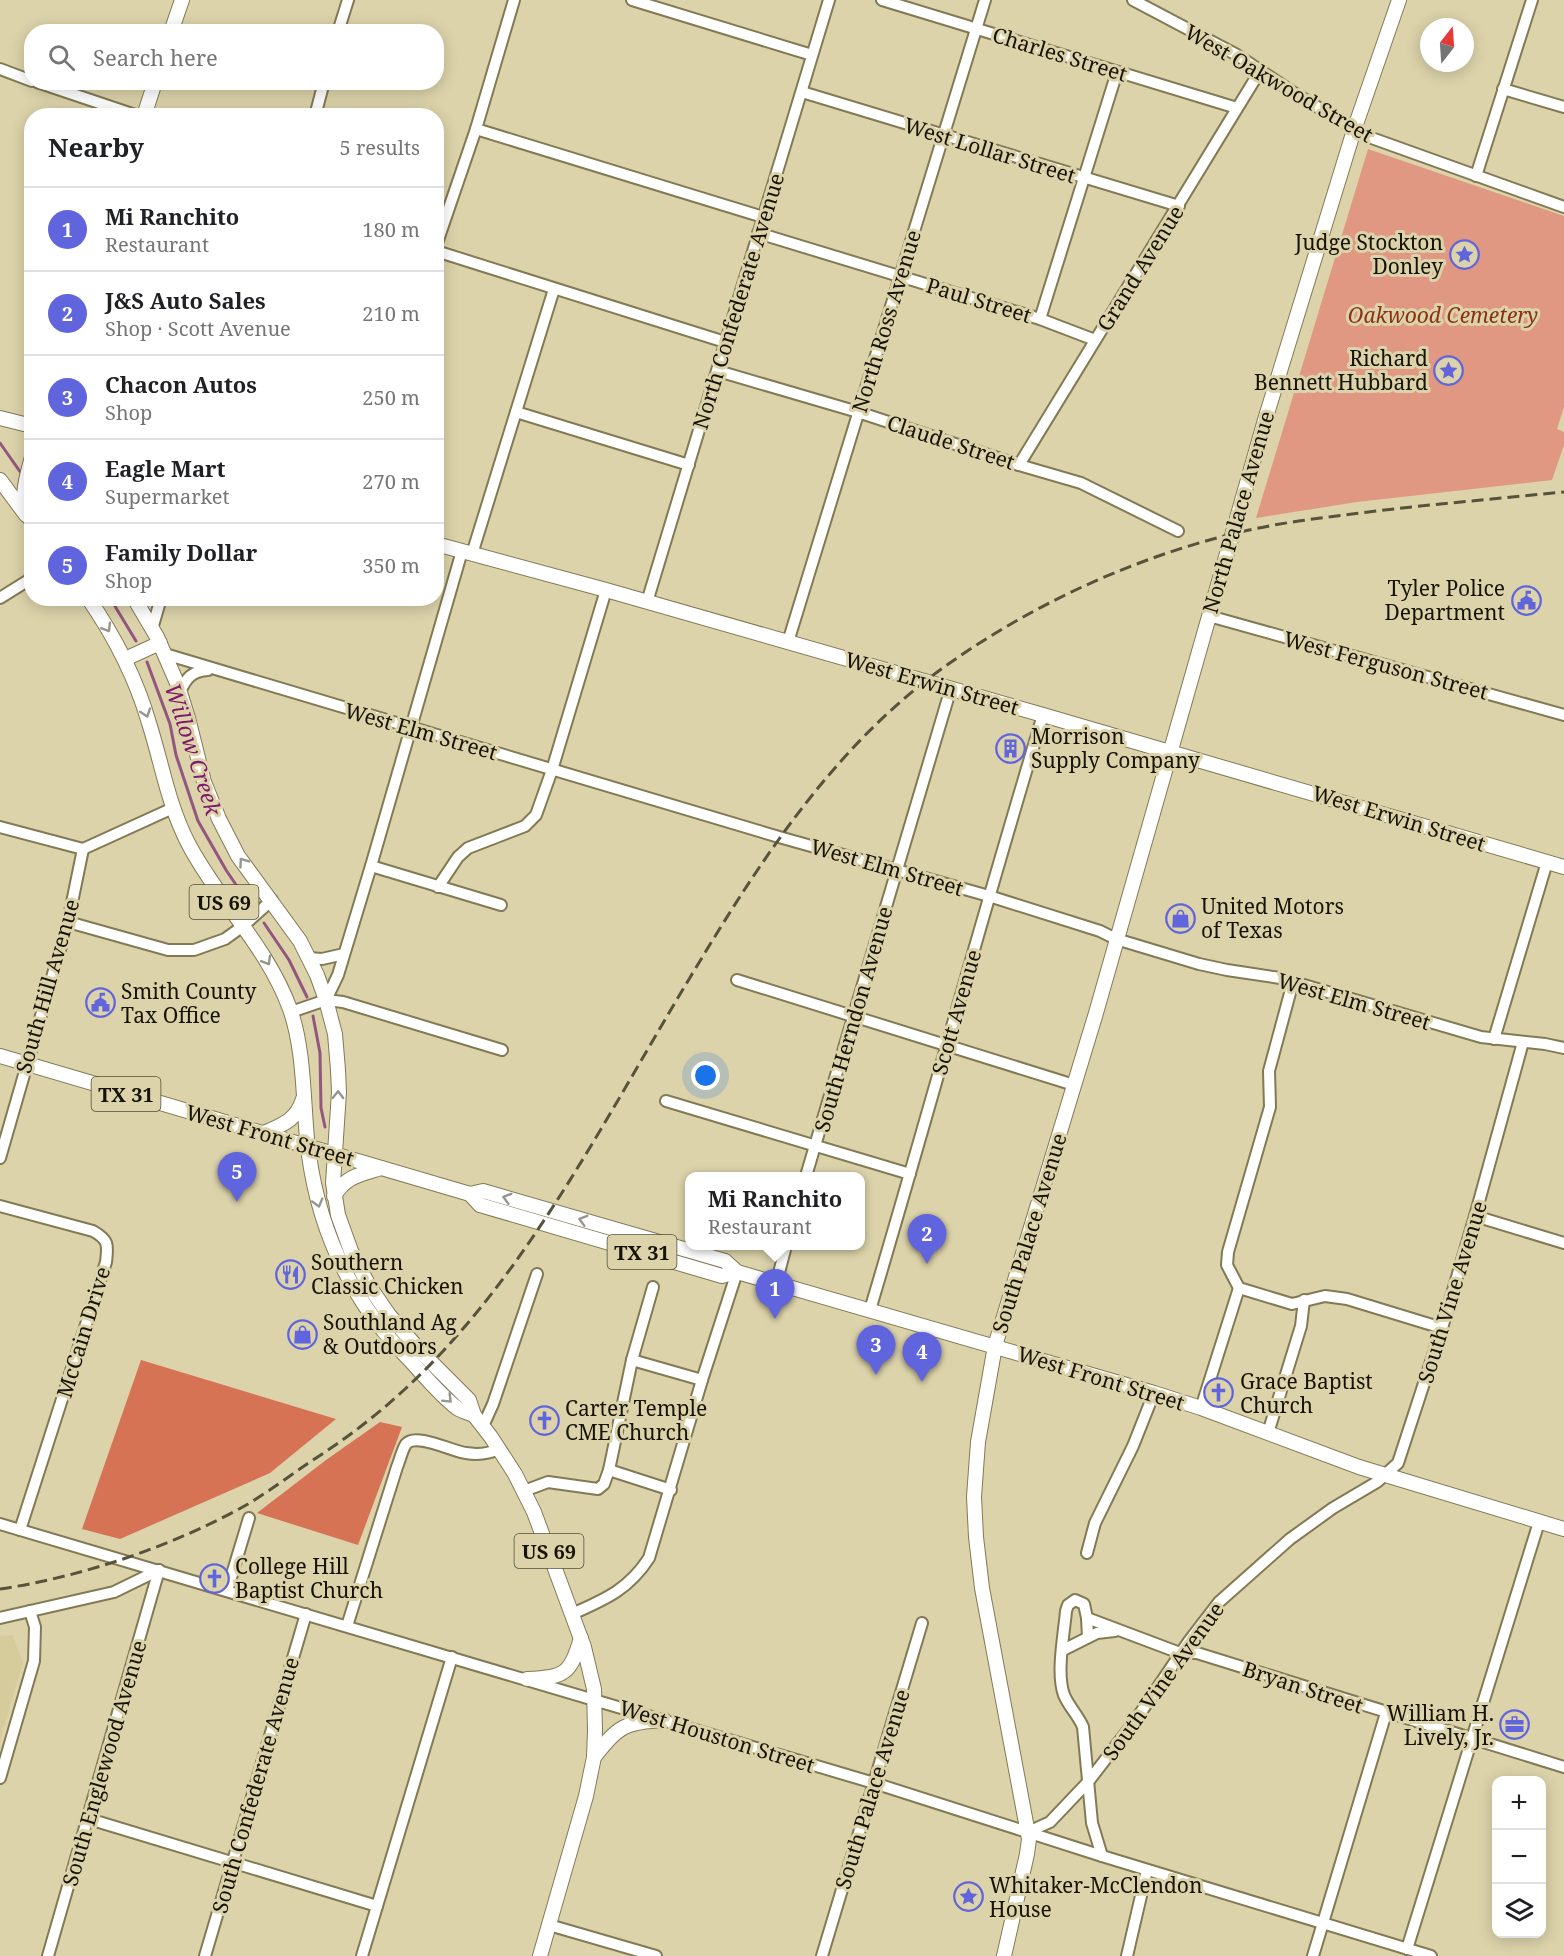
<!DOCTYPE html>
<html lang="en">
<head>
<meta charset="utf-8">
<style>
	:root { --surface:#fff; --page:#f6f6f6; --text:#202124; --muted:#757577; --line:#e0e0e0; --accent:#6065dd }
	body { margin:0; font-family:"Noto Serif",serif; background:var(--page); color:var(--text) }
	.controls { position:absolute; right:18px; bottom:18px; display:grid; overflow:hidden; border-radius:12px; box-shadow:0 3px 15px #0003 }
	.controls button { width:54px; height:54px; display:grid; place-items:center; padding:0; border:0; border-bottom:2px solid var(--line); background:var(--surface); color:var(--text); font:30px sans-serif }
	.compass { position:absolute; left:1420px; top:18px; width:54px; height:54px; border-radius:50%; background:var(--surface); box-shadow:0 3px 15px #0003; rotate:17deg }
	.you { position:absolute; left:706px; top:1076px; width:21px; height:21px; margin:-15px; border:4px solid #fff; border-radius:50%; background:#1a73e8; box-shadow:0 0 0 9px #1a73e833 }
	.badge { display:grid; place-items:center; width:39px; height:39px; border-radius:50%; background:var(--accent); color:#fff; font-size:20px; font-weight:700 }
	.pin { position:absolute; translate:-50% -50px; filter:drop-shadow(0 2px 3px #0008) }
	.pin::after { content:''; position:absolute; top:32px; width:21px; height:18px; background:inherit; clip-path:polygon(0 0,100% 0,50% 100%) }
	.popup { position:absolute; left:685px; top:1172px; width:180px; height:78px; box-sizing:border-box; display:grid; place-content:center; border-radius:12px; background:var(--surface); filter:drop-shadow(0 2px 4px #0005); font-size:20px; white-space:nowrap; color:var(--muted) }
	.popup b { font-size:22px; color:var(--text) }
	.popup::after { content:''; position:absolute; left:50%; top:100%; margin-left:-12px; border:12px solid transparent; border-top-color:var(--surface) }
	.list { margin:0; padding:0; list-style:none }
	h2 { display:flex; justify-content:space-between; align-items:center; height:78px; margin:0; padding:0 24px; font-size:26px }
	h2 small { font-size:20px; font-weight:400; color:var(--muted) }
	.list li { display:grid; grid-template-columns:39px 1fr auto; gap:18px; align-items:center; box-sizing:border-box; height:84px; padding:0 24px; border-top:2px solid var(--line) }
	.list b { display:block; font-size:22px; white-space:nowrap }
	.list p { margin:0; font-size:20px; white-space:nowrap; color:var(--muted) }
	.list em { font-size:20px; font-style:normal; color:var(--muted) }
	.icon { flex:none; width:33px; height:33px; fill:none; stroke:currentColor; stroke-width:2; stroke-linecap:round; stroke-linejoin:round }
	.map { position:relative; flex:none; width:1564px; height:1956px; overflow:hidden }
	.search { position:absolute; background:var(--surface); box-shadow:0 3px 15px #0003; left:24px; top:24px; width:420px; height:66px; display:flex; align-items:center; gap:15px; box-sizing:border-box; padding:0 21px; border-radius:24px; color:var(--muted); font-size:22px }
	.panel { position:absolute; background:var(--surface); box-shadow:0 3px 15px #0003; left:24px; top:108px; width:420px; height:498px; border-radius:24px }
	.map>svg:first-child { display:block }
	.built { fill:#d6cc9b }
	.green { fill:#e19882 }
	.forest { fill:#d67355 }
	.lines { fill:none; stroke-linecap:round; stroke-linejoin:round }
	.stream { stroke:#93567e; stroke-width:3 }
	.minor-casing { stroke:#827a54; stroke-width:14 }
	.major-casing { stroke:#827a54; stroke-width:16 }
	.minor { stroke:#fff; stroke-width:10 }
	.major { stroke:#fff; stroke-width:14 }
	.rail { stroke:#57523b; stroke-width:3; stroke-dasharray:12 6; stroke-linecap:butt }
	.oneway { stroke:#96958e }
	.labels { text-anchor:middle; dominant-baseline:central; stroke-width:6; stroke-linejoin:round; paint-order:stroke }
	.shield { fill:#dcd3aa; stroke:#514d36; stroke-width:1.5 }
	.shield-label { font-size:20px; font-weight:bold; fill:#161305 }
	.street-label { font-size:21px; fill:#161305; stroke:#dcd3aa }
	.poi-label { font-size:21px; fill:#161305; stroke:#dcd3aa; text-anchor:start }
	.park-label { font-size:21px; font-style:italic; fill:#8c3214; stroke:#dcd3aa }
	.water-label { font-size:22px; font-style:italic; fill:#801a6c; stroke:#dcd3aa }
</style>
</head>
<body>
<div class="map">
<svg width="1564" height="1956" viewBox="0 0 1564 1956">
	<rect width="100%" height="100%" fill="#dcd3aa"/>
	<path class="built" d="M12,1635l11,27 -23,78v-104z"/>
	<path class="green" d="M1368,149l196,67v191l-7,22 7,3v13l-12,35 -195,22 -101,16z"/>
	<g class="forest">
		<path d="M141,1360l195,59 -66,54 -150,66 -38,-10z"/>
		<path d="M380,1422l22,5 -44,118 -101,-32 69,-53z"/>
	</g>
	<g class="lines">
		<g class="stream">
			<path d="M0,443l21,30"/>
			<path d="M110,598l26,43"/>
			<path d="M147,662l23,62 6,31 22,66 28,49 25,37"/>
			<path d="M264,923l25,37 18,37"/>
			<path d="M313,1016l7,37 1,55 4,19"/>
		</g>
		<defs>
			<g id="minor">
				<path d="M632,0l180,55"/>
				<path d="M882,0l355,108"/>
				<path d="M1133,0l104,55 57,38 72,43 198,71"/>
				<path d="M338,32l10,-32"/>
				<path d="M0,69l32,12"/>
				<path d="M37,82l101,34"/>
				<path d="M1503,89l61,18"/>
				<path d="M802,92l377,114"/>
				<path d="M315,116l9,-34"/>
				<path d="M476,129l287,88"/>
				<path d="M1476,176l56,-176"/>
				<path d="M758,233l282,86 55,21"/>
				<path d="M436,246l40,-117 38,-129"/>
				<path d="M436,251l289,91"/>
				<path d="M1040,319l77,-247"/>
				<path d="M718,371l140,41 161,53 62,18 97,48"/>
				<path d="M516,412l173,53"/>
				<path d="M1019,465l241,-394"/>
				<path d="M472,554l82,-265"/>
				<path d="M0,598l32,-20"/>
				<path d="M647,602l182,-602"/>
				<path d="M1209,616l355,99"/>
				<path d="M152,629l9,-31"/>
				<path d="M788,642l197,-642"/>
				<path d="M165,654l614,183 210,59 111,35 16,8 83,25 28,6 53,8 201,59 64,7 19,4"/>
				<path d="M180,692c6,-14 12,-21 28,-22"/>
				<path d="M0,827l83,22 90,-41"/>
				<path d="M371,866l130,39"/>
				<path d="M438,887l20,-30 10,-9 57,-22 11,-11 16,-45 54,-180"/>
				<path d="M68,922l100,28h26l31,-11 18,-13 29,-26"/>
				<path d="M309,958l13,1 22,-5"/>
				<path d="M737,980l337,105"/>
				<path d="M326,1000l12,-25 33,-109 91,-315"/>
				<path d="M291,1012l35,-12 17,2 159,48"/>
				<path d="M1494,1039l53,-177"/>
				<path d="M666,1101l244,73"/>
				<path d="M0,1158l68,-236 15,-73"/>
				<path d="M806,1176l145,-488"/>
				<path d="M0,1206l93,25c16,9 15,14 13,31l-86,268"/>
				<path d="M1475,1216l89,27"/>
				<path d="M776,1284l10,-38"/>
				<path d="M1239,1288l-12,-23 1,-13 42,-145 -1,-36 24,-89"/>
				<path d="M1239,1288l53,16 33,-8 22,3 95,29"/>
				<path d="M870,1310c59,-198 113,-398 173,-595"/>
				<path d="M632,1360l70,20"/>
				<path d="M1201,1408l38,-120"/>
				<path d="M483,1426l10,-22 44,-130"/>
				<path d="M1268,1433l33,-107 3,-26"/>
				<path d="M609,1470l23,-110 21,-73"/>
				<path d="M524,1491l24,-9 50,7 6,-5 5,-14 62,20"/>
				<path d="M0,1524l874,259 228,73 329,100"/>
				<path d="M1087,1553l8,-30 38,-77 21,-53"/>
				<path d="M227,1591l22,-73"/>
				<path d="M572,1614c34,-15 57,-25 77,-56l53,-178 35,-108"/>
				<path d="M0,1618l114,-26 45,-22"/>
				<path d="M1087,1618l93,35h17l367,114"/>
				<path d="M347,1626l50,-159c3,-7 5,-17 9,-23 10,-12 47,8 60,9 12,2 22,1 33,-4"/>
				<path d="M1088,1637l-1,-19 -3,-14 -9,-4 -7,5 -2,6c-2,24 -10,62 -2,84 5,12 14,20 19,32l9,96 10,33"/>
				<path d="M1063,1650l34,-17 18,-2"/>
				<path d="M0,1778l34,-117 1,-34 -5,-16"/>
				<path d="M89,1819l288,87"/>
				<path d="M1028,1832l22,-10 38,-40 47,-61 54,-80 30,-39 71,-63 43,-31 44,-26 21,-19 44,-135 33,-112 48,-174"/>
				<path d="M549,1925l107,31"/>
				<path d="M1407,1949l132,-427"/>
				<path d="M48,1956l111,-386"/>
				<path d="M205,1956l101,-342"/>
				<path d="M362,1956l90,-299"/>
				<path d="M822,1956l100,-333"/>
				<path d="M1127,1956l20,-86"/>
				<path d="M1313,1956l73,-243"/>
			</g>
			<g id="major">
				<path d="M171,32l11,-32"/>
				<path d="M144,116l11,-34"/>
				<path d="M0,418l32,8"/>
				<path d="M32,457c-6,22 -14,45 0,65"/>
				<path d="M0,480l26,35"/>
				<path d="M436,544l170,46 437,125 521,152"/>
				<path d="M88,598c27,39 48,80 61,125 13,41 19,81 39,120 30,58 79,103 102,166 14,40 13,87 17,129 8,84 41,160 101,220 15,16 31,36 49,50 4,3 11,5 17,7"/>
				<path d="M134,598l23,39 20,46 11,35 16,64 15,37 19,37 62,85 17,34 9,25 9,34 3,36 1,22 -6,91 5,32 13,36 18,35 20,29 32,37 48,48 5,15 17,22 24,37 19,38 50,135 10,42 1,42 -1,26 -8,39 -46,160"/>
				<path d="M125,659l35,-16"/>
				<path d="M0,1056l470,138 13,-3 242,70 12,11 417,121 47,15 158,59 205,62"/>
				<path d="M264,1133c18,-8 33,-13 39,-34"/>
				<path d="M470,1194l10,11 242,71 15,-4"/>
				<path d="M334,1196c12,-20 25,-21 47,-28"/>
				<path d="M527,1679c39,-2 43,-5 54,-41"/>
				<path d="M594,1757c25,-31 30,-35 70,-37"/>
				<path d="M1004,1956l23,-102 2,-15 -47,-251 -6,-51 -2,-40 4,-55 17,-96 101,-333 169,-593 89,-290 45,-130"/>
			</g>
		</defs>
		<use href="#minor" class="minor-casing"/>
		<use href="#major" class="major-casing"/>
		<use href="#minor" class="minor"/>
		<use href="#major" class="major"/>
		<path class="rail" d="M0,1589c82,-12 176,-44 248,-85 20,-12 40,-27 59,-40 34,-22 67,-46 97,-74 47,-43 88,-94 124,-146 54,-78 100,-162 148,-243 72,-121 148,-246 264,-331 87,-63 188,-110 292,-136 39,-10 80,-15 120,-20 71,-9 141,-15 212,-22"/>
	</g>
	<defs><path id="oneway-chevron" d="M-2-3.5L2.5 0L-2 3.5" fill="none" stroke-width="1.6" stroke-linecap="round" stroke-linejoin="round" transform="scale(1.5)"/></defs>
	<g class="oneway">
		<use href="#oneway-chevron" transform="translate(107 628) rotate(59)"/>
		<use href="#oneway-chevron" transform="translate(146 713) rotate(72)"/>
		<use href="#oneway-chevron" transform="translate(243 862) rotate(-125)"/>
		<use href="#oneway-chevron" transform="translate(267 961) rotate(59)"/>
		<use href="#oneway-chevron" transform="translate(338 1095) rotate(-89)"/>
		<use href="#oneway-chevron" transform="translate(507 1198) rotate(-164)"/>
		<use href="#oneway-chevron" transform="translate(318 1203) rotate(74)"/>
		<use href="#oneway-chevron" transform="translate(583 1220) rotate(-164)"/>
		<use href="#oneway-chevron" transform="translate(448 1399) rotate(45)"/>
	</g>
	<defs>
		<symbol id="sight-ring" viewBox="-11 -11 22 22"><circle r="9.5" fill="#dcd3aa" stroke="#6065dd" stroke-width="1.5"/><path d="M0-6L1.8-2.2L6-1.7L2.9 1.2L3.7 5.4L0 3.3L-3.7 5.4L-2.9 1.2L-6-1.7L-1.8-2.2Z" fill="#6065dd"/></symbol>
		<symbol id="civic-ring" viewBox="-11 -11 22 22"><circle r="9.5" fill="#dcd3aa" stroke="#6065dd" stroke-width="1.5"/><path d="M-.6-6.5H3V-4.5H.6V-3L4-1V1h2V6H-6V1h2V-1L-.6-3ZM-1.2 2.5V6h2.4V2.5Z" fill="#6065dd"/></symbol>
		<symbol id="building-ring" viewBox="-11 -11 22 22"><circle r="9.5" fill="#dcd3aa" stroke="#6065dd" stroke-width="1.5"/><path d="M-4-6H4V6H1V3H-1V6H-4ZM-2.5-4.3h1.7v1.8h-1.7ZM.8-4.3h1.7v1.8H.8ZM-2.5-1h1.7V.8h-1.7ZM.8-1h1.7V.8H.8Z" fill="#6065dd"/></symbol>
		<symbol id="shop-ring" viewBox="-11 -11 22 22"><circle r="9.5" fill="#dcd3aa" stroke="#6065dd" stroke-width="1.5"/><path d="M-5-2.5h2.3a2.7 3.5 0 0 1 5.4 0H5L5.5 6h-11ZM-1.5-2.5h3a1.5 2.3 0 0 0-3 0Z" fill="#6065dd"/></symbol>
		<symbol id="restaurant-ring" viewBox="-11 -11 22 22"><circle r="9.5" fill="#dcd3aa" stroke="#6065dd" stroke-width="1.5"/><path d="M-5-6h1v4h1v-4h1v4h1v-4h1v5L-1.5 .5V6h-2V.5L-5-1ZM5-6V6H3V1.5H1.5Q1.5-4 5-6Z" fill="#6065dd"/></symbol>
		<symbol id="church-ring" viewBox="-11 -11 22 22"><circle r="9.5" fill="#dcd3aa" stroke="#6065dd" stroke-width="1.5"/><path d="M-1.2-6h2.4v3.5h3.3v2.4h-3.3V6h-2.4V-.1h-3.3v-2.4h3.3Z" fill="#6065dd"/></symbol>
		<symbol id="office-ring" viewBox="-11 -11 22 22"><circle r="9.5" fill="#dcd3aa" stroke="#6065dd" stroke-width="1.5"/><path d="M-6-3h4V-5.5h4V-3h4V5H-6ZM-1-4.5V-3h2v-1.5ZM-6 0V1H6V0Z" fill="#6065dd"/></symbol>
	</defs>
	<g fill-rule="evenodd">
		<use href="#sight-ring" x="1448" y="238" width="33" height="33"/>
		<use href="#sight-ring" x="1432" y="354" width="33" height="33"/>
		<use href="#civic-ring" x="1510" y="584" width="33" height="33"/>
		<use href="#building-ring" x="994" y="732" width="33" height="33"/>
		<use href="#shop-ring" x="1164" y="902" width="33" height="33"/>
		<use href="#civic-ring" x="84" y="986" width="33" height="33"/>
		<use href="#restaurant-ring" x="274" y="1258" width="33" height="33"/>
		<use href="#shop-ring" x="286" y="1318" width="33" height="33"/>
		<use href="#church-ring" x="1202" y="1376" width="33" height="33"/>
		<use href="#church-ring" x="528" y="1404" width="33" height="33"/>
		<use href="#church-ring" x="198" y="1562" width="33" height="33"/>
		<use href="#office-ring" x="1498" y="1708" width="33" height="33"/>
		<use href="#sight-ring" x="952" y="1880" width="33" height="33"/>
	</g>
	<g class="labels">
		<g class="shield">
			<rect x="189.5" y="885" width="69" height="34" rx="4.5"/>
			<rect x="91.5" y="1077" width="69" height="34" rx="4.5"/>
			<rect x="607.5" y="1235" width="69" height="34" rx="4.5"/>
			<rect x="514.5" y="1534" width="69" height="34" rx="4.5"/>
		</g>
		<g class="shield-label">
			<text x="224" y="902">US 69</text>
			<text x="126" y="1094">TX 31</text>
			<text x="642" y="1252">TX 31</text>
			<text x="549" y="1551">US 69</text>
		</g>
		<g class="street-label">
			<text transform="translate(1060 54) rotate(17)">Charles Street</text>
			<text transform="translate(1279 83) rotate(30)">West Oakwood Street</text>
			<text transform="translate(990 150) rotate(17)">West Lollar Street</text>
			<text transform="translate(1140 268) rotate(-58)">Grand Avenue</text>
			<text transform="translate(979 300) rotate(17)">Paul Street</text>
			<text transform="translate(738 301) rotate(-73)">North Confederate Avenue</text>
			<text transform="translate(886 321) rotate(-73)">North Ross Avenue</text>
			<text transform="translate(951 442) rotate(18)">Claude Street</text>
			<text transform="translate(1238 512) rotate(-74)">North Palace Avenue</text>
			<text transform="translate(1386 665) rotate(15)">West Ferguson Street</text>
			<text transform="translate(932 683) rotate(16)">West Erwin Street</text>
			<text transform="translate(421 731) rotate(16)">West Elm Street</text>
			<text transform="translate(1399 818) rotate(17)">West Erwin Street</text>
			<text transform="translate(887 867) rotate(16)">West Elm Street</text>
			<text transform="translate(47 986) rotate(-74)">South Hill Avenue</text>
			<text transform="translate(1354 1001) rotate(16)">West Elm Street</text>
			<text transform="translate(956 1012) rotate(-74)">Scott Avenue</text>
			<text transform="translate(853 1019) rotate(-74)">South Herndon Avenue</text>
			<text transform="translate(270 1135) rotate(16)">West Front Street</text>
			<text transform="translate(1029 1233) rotate(-73)">South Palace Avenue</text>
			<text transform="translate(1452 1292) rotate(-73)">South Vine Avenue</text>
			<text transform="translate(83 1332) rotate(-73)">McCain Drive</text>
			<text transform="translate(1101 1378) rotate(17)">West Front Street</text>
			<text transform="translate(1163 1681) rotate(-54)">South Vine Avenue</text>
			<text transform="translate(1303 1687) rotate(18)">Bryan Street</text>
			<text transform="translate(717 1736) rotate(17)">West Houston Street</text>
			<text transform="translate(104 1763) rotate(-74)">South Englewood Avenue</text>
			<text transform="translate(255 1785) rotate(-74)">South Confederate Avenue</text>
			<text transform="translate(872 1789) rotate(-73)">South Palace Avenue</text>
		</g>
		<g class="poi-label">
			<text x="1443" y="242" text-anchor="end">Judge Stockton<tspan x="1443" dy="24">Donley</tspan></text>
			<text x="1428" y="358" text-anchor="end">Richard<tspan x="1428" dy="24">Bennett Hubbard</tspan></text>
			<text x="1505" y="588" text-anchor="end">Tyler Police<tspan x="1505" dy="24">Department</tspan></text>
			<text x="1031" y="736">Morrison<tspan x="1031" dy="24">Supply Company</tspan></text>
			<text x="1201" y="906">United Motors<tspan x="1201" dy="24">of Texas</tspan></text>
			<text x="121" y="991">Smith County<tspan x="121" dy="24">Tax Office</tspan></text>
			<text x="311" y="1262">Southern<tspan x="311" dy="24">Classic Chicken</tspan></text>
			<text x="323" y="1322">Southland Ag<tspan x="323" dy="24">&amp; Outdoors</tspan></text>
			<text x="1240" y="1381">Grace Baptist<tspan x="1240" dy="24">Church</tspan></text>
			<text x="565" y="1408">Carter Temple<tspan x="565" dy="24">CME Church</tspan></text>
			<text x="235" y="1566">College Hill<tspan x="235" dy="24">Baptist Church</tspan></text>
			<text x="1494" y="1713" text-anchor="end">William H.<tspan x="1494" dy="24">Lively, Jr.</tspan></text>
			<text x="989" y="1885">Whitaker-McClendon<tspan x="989" dy="24">House</tspan></text>
		</g>
		<g class="park-label">
			<text x="1443" y="315">Oakwood Cemetery</text>
		</g>
		<g class="water-label">
			<text transform="translate(194 749) rotate(72)">Willow Creek</text>
		</g>
	</g>
</svg>
<div class="controls">
<button>+</button>
<button>−</button>
<button><svg class="icon" aria-label="layers" viewBox="0 0 24 24"><path d="M12 4l9 5-9 5-9-5zM3 14l9 5 9-5"/></svg></button>
</div>
<svg class="compass" viewBox="-18 -18 36 36"><path d="M0-13l5 13h-10z" fill="#e53935"/><path d="M0 13l5-13h-10z" fill="#757577"/></svg>
<div class="you"></div>
<div class="pin badge" style="left:775px;top:1319px">1</div>
<div class="popup"><b>Mi Ranchito</b>Restaurant</div>
<div class="pin badge" style="left:927px;top:1264px">2</div>
<div class="pin badge" style="left:876px;top:1375px">3</div>
<div class="pin badge" style="left:922px;top:1382px">4</div>
<div class="pin badge" style="left:237px;top:1202px">5</div>
<div class="search"><svg class="icon" aria-label="search" viewBox="0 0 24 24"><circle cx="10" cy="10" r="6"/><path d="M15 15l6 6"/></svg>Search here</div>
<section class="panel">
<h2>Nearby<small>5 results</small></h2>
<ul class="list">
<li><span class="badge">1</span><div><b>Mi Ranchito</b><p>Restaurant</p></div><em>180 m</em></li>
<li><span class="badge">2</span><div><b>J&amp;S Auto Sales</b><p>Shop · Scott Avenue</p></div><em>210 m</em></li>
<li><span class="badge">3</span><div><b>Chacon Autos</b><p>Shop</p></div><em>250 m</em></li>
<li><span class="badge">4</span><div><b>Eagle Mart</b><p>Supermarket</p></div><em>270 m</em></li>
<li><span class="badge">5</span><div><b>Family Dollar</b><p>Shop</p></div><em>350 m</em></li>
</ul>
</section>
</div>
</body>
</html>
